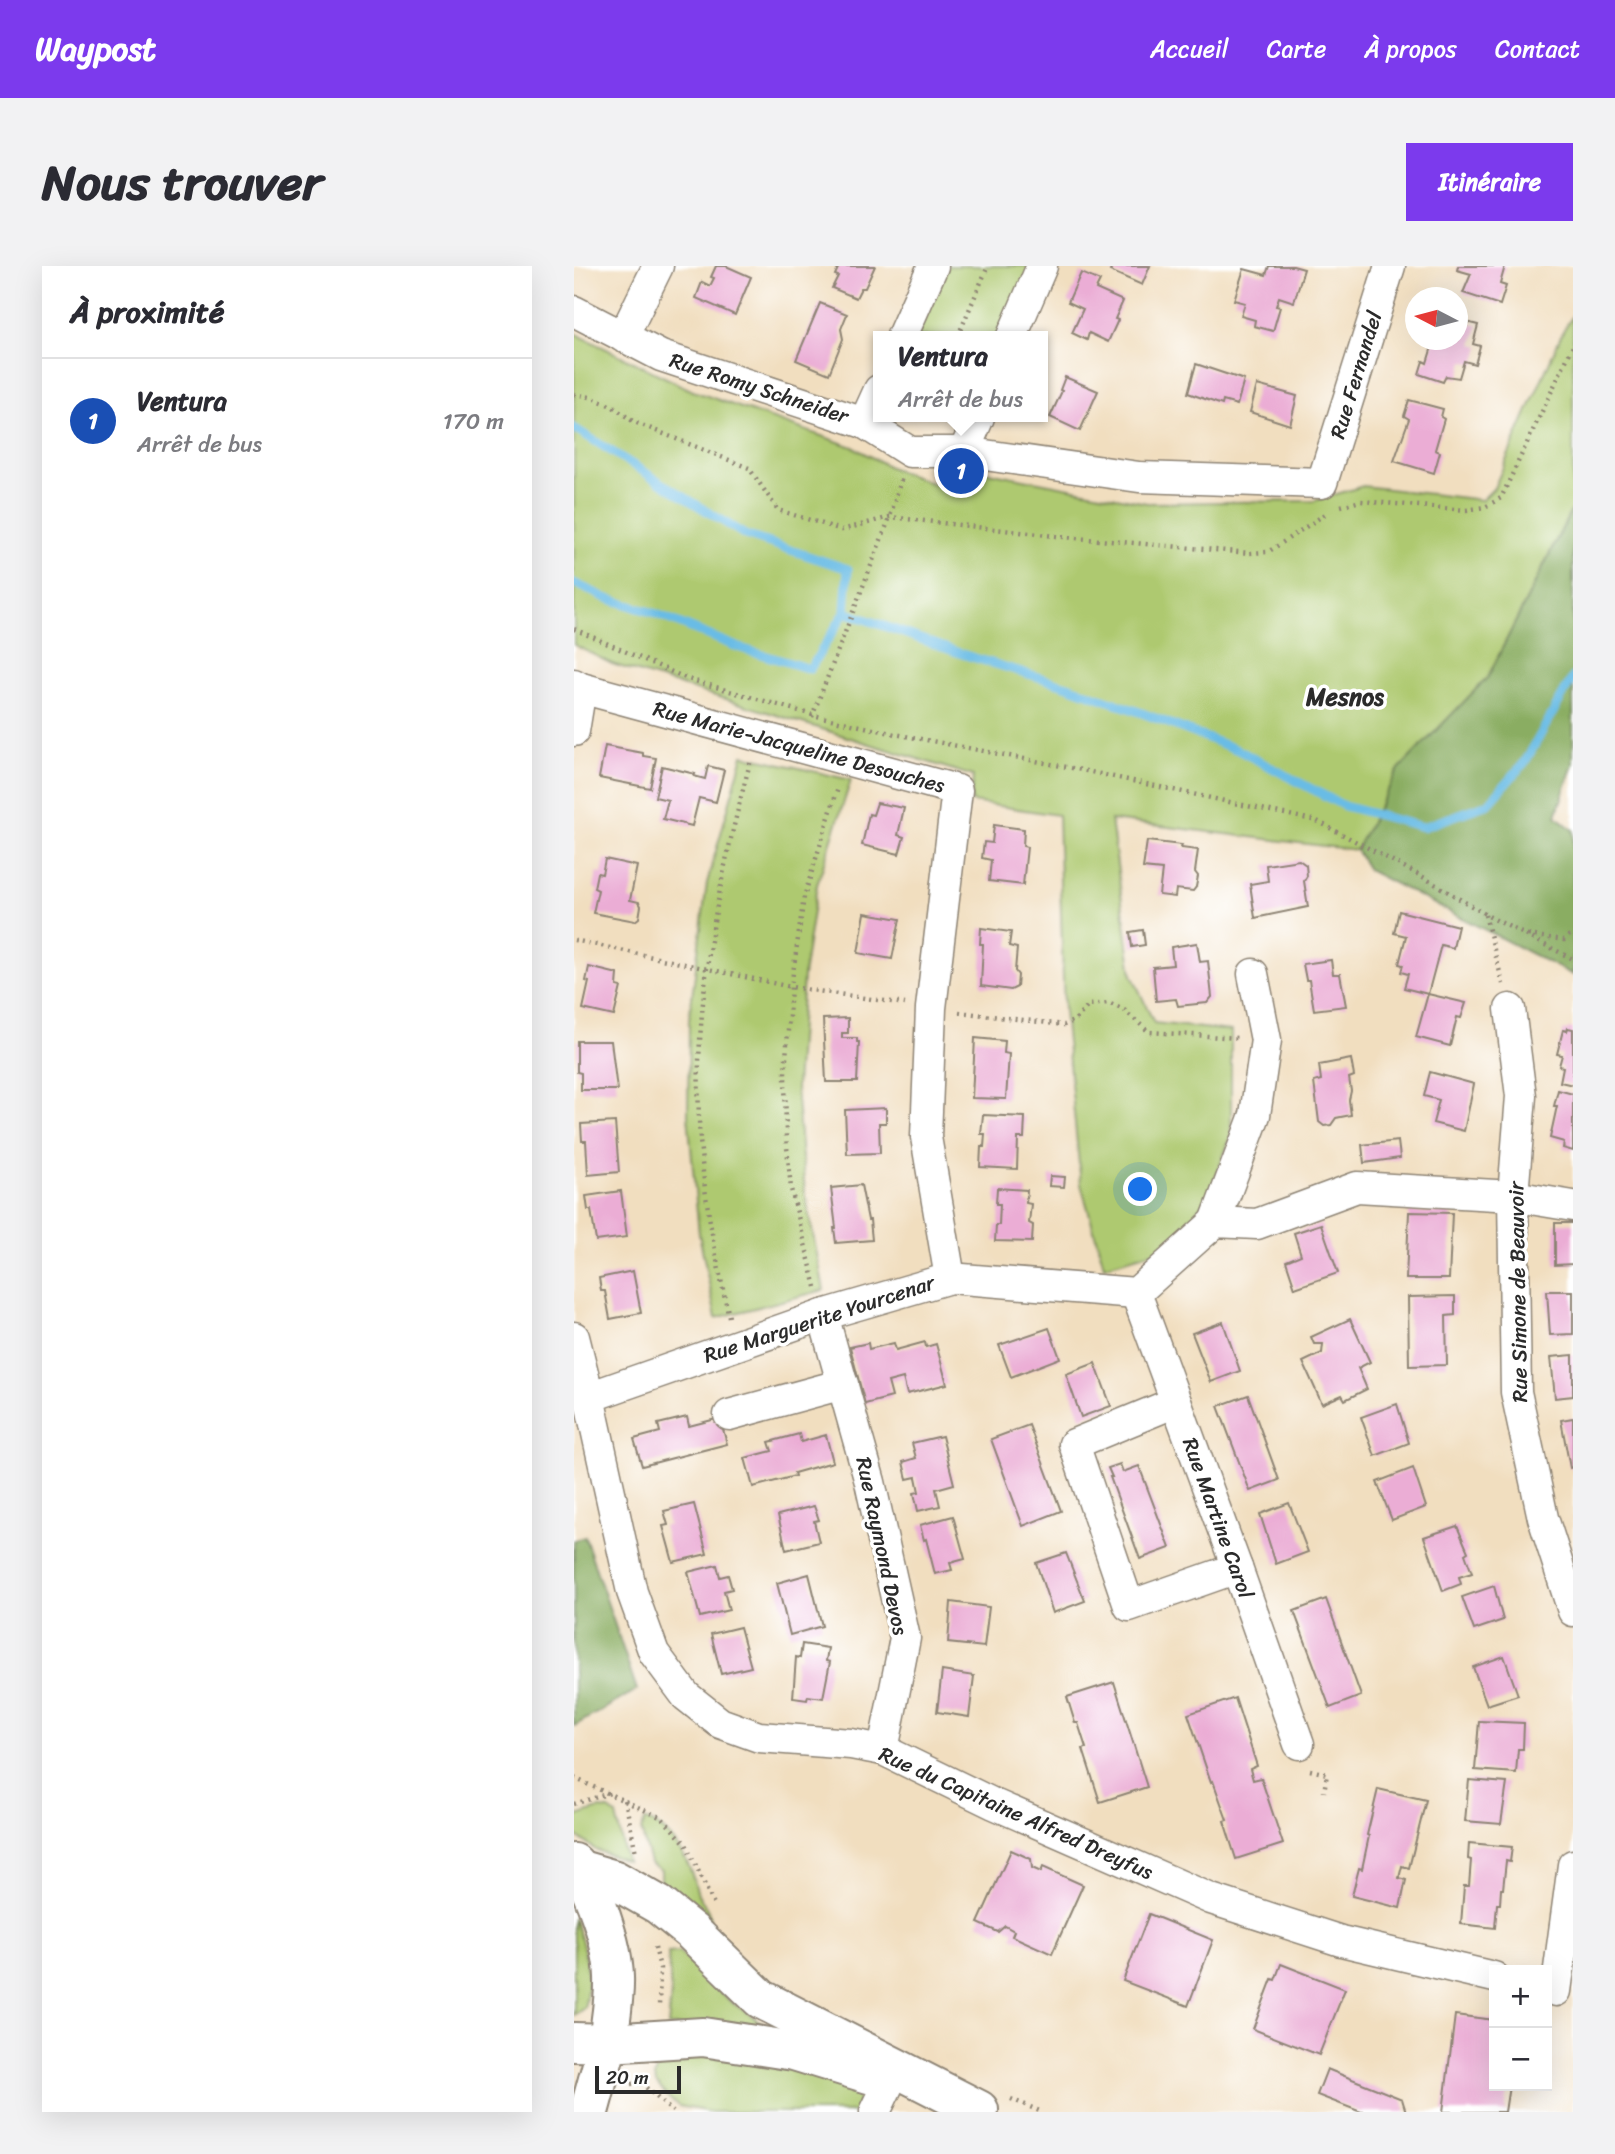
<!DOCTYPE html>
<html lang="fr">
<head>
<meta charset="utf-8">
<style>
	:root { --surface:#fff; --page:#f2f2f3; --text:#2b2b33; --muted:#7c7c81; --line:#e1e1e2; --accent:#7c3aed }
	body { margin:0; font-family:Sriracha,sans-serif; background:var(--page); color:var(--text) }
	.controls { position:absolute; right:21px; bottom:21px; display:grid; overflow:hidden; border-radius:0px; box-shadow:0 7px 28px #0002 }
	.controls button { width:63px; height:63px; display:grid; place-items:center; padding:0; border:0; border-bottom:2px solid var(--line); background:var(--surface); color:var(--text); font:35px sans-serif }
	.compass { position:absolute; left:831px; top:21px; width:63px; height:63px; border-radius:50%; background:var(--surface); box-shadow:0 7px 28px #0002; rotate:276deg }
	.scale { position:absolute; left:21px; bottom:18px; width:86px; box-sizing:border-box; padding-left:7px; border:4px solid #2b2b2b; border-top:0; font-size:19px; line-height:24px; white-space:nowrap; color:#2b2b2b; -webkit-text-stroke:5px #fff; paint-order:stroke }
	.you { position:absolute; left:567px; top:924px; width:24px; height:24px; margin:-18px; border:5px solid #fff; border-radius:50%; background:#1a73e8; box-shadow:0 0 0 10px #1a73e833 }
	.badge { display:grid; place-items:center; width:46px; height:46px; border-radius:50%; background:var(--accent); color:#fff; font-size:23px; font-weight:700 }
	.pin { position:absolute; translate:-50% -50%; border:4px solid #fff; box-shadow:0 2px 7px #0006 }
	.popup { position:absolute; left:299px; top:65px; width:175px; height:91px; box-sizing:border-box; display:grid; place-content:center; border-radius:0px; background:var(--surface); filter:drop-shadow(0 2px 5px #0005); font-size:23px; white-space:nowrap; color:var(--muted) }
	.popup b { font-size:26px; color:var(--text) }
	.popup::after { content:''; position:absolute; left:50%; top:100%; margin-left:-14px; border:14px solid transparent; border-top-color:var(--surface) }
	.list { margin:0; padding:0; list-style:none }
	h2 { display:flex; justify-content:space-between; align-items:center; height:91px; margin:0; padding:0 28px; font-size:30px }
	h2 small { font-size:23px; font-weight:400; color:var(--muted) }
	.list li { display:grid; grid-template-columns:46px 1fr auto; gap:21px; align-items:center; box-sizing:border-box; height:126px; padding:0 28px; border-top:2px solid var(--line) }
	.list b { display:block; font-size:26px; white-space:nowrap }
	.list p { margin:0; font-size:23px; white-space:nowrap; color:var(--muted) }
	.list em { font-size:23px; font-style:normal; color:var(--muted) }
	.map { position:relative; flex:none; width:999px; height:1846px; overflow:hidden; border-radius:0px }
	header { display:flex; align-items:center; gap:42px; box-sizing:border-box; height:98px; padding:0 35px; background:var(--accent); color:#fff }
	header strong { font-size:33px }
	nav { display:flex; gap:38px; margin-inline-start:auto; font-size:24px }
	.intro { display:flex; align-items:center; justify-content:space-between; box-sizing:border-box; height:168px; padding:0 42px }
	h1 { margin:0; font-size:49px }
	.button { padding:18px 32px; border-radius:0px; background:var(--accent); color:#fff; font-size:24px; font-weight:700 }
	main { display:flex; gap:42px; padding:0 42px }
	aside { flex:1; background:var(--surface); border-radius:0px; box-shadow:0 7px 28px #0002 }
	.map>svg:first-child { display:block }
	.green { fill:#aec96f; stroke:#6c7a4d; stroke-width:2 }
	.forest { fill:#8aad62; stroke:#5a6c46; stroke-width:2 }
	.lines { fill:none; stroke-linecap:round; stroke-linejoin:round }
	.stream { stroke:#69bce5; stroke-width:9 }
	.building { fill:#ebadd5 }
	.street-casing { stroke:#8e8475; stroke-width:33 }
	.secondary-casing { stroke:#8e8475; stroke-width:42 }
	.primary-casing { stroke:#8e8475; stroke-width:42 }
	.highway-casing { stroke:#8e8475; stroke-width:42 }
	.path { stroke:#8e8475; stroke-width:4.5; stroke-dasharray:2 5; stroke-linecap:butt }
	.street { stroke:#fff; stroke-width:30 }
	.secondary { stroke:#fff; stroke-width:38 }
	.primary { stroke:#fff; stroke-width:38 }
	.highway { stroke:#fff; stroke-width:38 }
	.labels { text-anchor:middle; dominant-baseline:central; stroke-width:7; stroke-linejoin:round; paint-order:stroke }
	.street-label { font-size:21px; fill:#2b2b2b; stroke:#fff }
	.quarter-label { font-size:24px; font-weight:bold; fill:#2b2b2b; stroke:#fff }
</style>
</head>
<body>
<header>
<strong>Waypost</strong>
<nav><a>Accueil</a><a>Carte</a><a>À propos</a><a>Contact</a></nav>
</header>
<div class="intro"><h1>Nous trouver</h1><a class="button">Itinéraire</a></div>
<main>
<aside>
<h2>À proximité<small></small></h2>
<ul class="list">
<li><span class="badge" style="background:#1a4fb4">1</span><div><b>Ventura</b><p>Arrêt de bus</p></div><em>170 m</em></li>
</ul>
</aside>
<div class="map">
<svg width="999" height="1846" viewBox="0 0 999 1846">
	<rect width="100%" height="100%" fill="#fff"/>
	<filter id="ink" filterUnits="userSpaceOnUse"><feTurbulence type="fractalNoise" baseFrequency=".0143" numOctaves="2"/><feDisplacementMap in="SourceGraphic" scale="14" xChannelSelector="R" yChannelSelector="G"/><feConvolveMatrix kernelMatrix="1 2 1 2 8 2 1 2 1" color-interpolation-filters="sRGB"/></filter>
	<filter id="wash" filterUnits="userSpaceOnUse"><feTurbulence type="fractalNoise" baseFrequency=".00686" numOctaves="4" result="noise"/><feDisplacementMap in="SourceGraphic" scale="28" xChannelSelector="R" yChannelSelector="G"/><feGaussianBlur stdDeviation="1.57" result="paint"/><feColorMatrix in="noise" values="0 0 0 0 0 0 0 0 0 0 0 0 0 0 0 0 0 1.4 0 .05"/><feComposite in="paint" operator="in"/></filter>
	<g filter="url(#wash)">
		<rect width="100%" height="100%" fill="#f1debf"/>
		<g class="green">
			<path d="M373,0h85l-30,70h-85z"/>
			<path d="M999,49v192l-85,170 -89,92 -43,81 -245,-30 21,155 22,48 77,8v105l-23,61 -41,51 -63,18 -23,-82 -17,-172 -6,-197 -87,-13 2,-26 -361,-112 -38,-19v-312l119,58 160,56 38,21 48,18 39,-16 169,33 167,-2 49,-15 119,14 12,-12 69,-157z"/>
			<path d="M169,489l108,25 -34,105 -14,91 -7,112 9,105 19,97 -108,28 -17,-84 -11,-119 1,-95 18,-137z"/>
			<path d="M25,1543l10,1 7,5 10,46 -30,-11 -22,-16v-17z"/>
			<path d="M71,1555c18,2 38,30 44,46 4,9 6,18 9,27 4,9 12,15 12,25l-3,1 -46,-38v-12l-11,-7 -9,-33z"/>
			<path d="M0,1652c11,28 18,60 10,90l-10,7z"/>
			<path d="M105,1686l49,48 36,24 -4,7 -92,-5 3,-33 -3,-40z"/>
			<path d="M135,1788l154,29 -8,29h-145l-31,-6 -8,-6 -15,-17 -1,-6 6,-22z"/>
		</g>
		<g class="forest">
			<path d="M999,241v257l-17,52 17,14v145l-205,-105 -12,-20 43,-81 89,-92z"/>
			<path d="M11,1271l52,153 -63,36v-186z"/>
		</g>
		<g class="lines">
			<g class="stream">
				<path d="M0,162l171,107 103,34 -3,43 -35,57 -73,-22 -83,-34 -48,-15 -32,-15"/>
				<path d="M271,346l120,43 103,31 74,27 96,37 106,56 79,21 65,-23 37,-42 48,-85"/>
			</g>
		</g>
		<g id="blocks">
			<g class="building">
				<path d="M142,0h10l25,11 -16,38 -39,-17 6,-16 8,4 4,-8 -3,-1z"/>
				<path d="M265,0h36l-10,22h-4l-5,10 -24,-10 6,-12 -3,-1z"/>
				<path d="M538,0h38l-8,19 -32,-14z"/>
				<path d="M695,0h24l11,3 -10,33 -15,-5 -3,9 4,1 -7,24 -19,-5 1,-6 -14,-4 4,-13 -11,-3 10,-31 22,6z"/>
				<path d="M884,0h47l-5,18 6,2 -6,19 -37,-12 8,-19 -14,-4z"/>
				<path d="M507,7l19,8 -4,8 27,12 -8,18 3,1 -10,22 -19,-9 -2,7 -15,-7 11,-24 -15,-7z"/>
				<path d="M246,37l27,11 -6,15 2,10 -14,35 -33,-14z"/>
				<path d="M884,54l20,5 -5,19 7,2 -5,18 -11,-3 -5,17 -13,-2 -3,6 -24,-8 4,-13 4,2 7,-23h24z"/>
				<path d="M622,98l48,16 -7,25 -14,-4 -1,4 -34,-12z"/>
				<path d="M491,111l33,14 -18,40 -30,-14 12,-26 -2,-1z"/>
				<path d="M683,119l40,11 -7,29 -40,-13z"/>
				<path d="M835,134l34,9 -2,8 3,2 -9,31 5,2 -6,21 -40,-12 15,-42 -5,-3z"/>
				<path d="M31,480l38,7v3l13,2 -6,30 -51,-10z"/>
				<path d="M88,500l33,8 -1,2 11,3 3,-13 16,4 -8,32 -17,-4 -7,28 -29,-7 5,-19 -13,-3z"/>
				<path d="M303,537l27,5 -6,27 6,2 -5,17 -37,-9 7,-31 4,1z"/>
				<path d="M420,559l30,4 -1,17 4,1 -4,38 -34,-4 2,-21 -9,-2 2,-16 8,1z"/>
				<path d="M573,575l35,4 -1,3 17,2 -3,22 3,4 -2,11 -3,4 -17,-2 -1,8 -16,-2 3,-25 -19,-2z"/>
				<path d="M31,593l32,7 -7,34 9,2 2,4 -2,12 -4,3 -42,-8 5,-23 -4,-2 3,-15 5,1z"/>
				<path d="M725,594l7,5 1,11 -3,5 4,26 -53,11 -5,-34 18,-3 -2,-16z"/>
				<path d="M825,645l59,15 -5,22 -12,-3 -13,49 -24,-6 4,-14 -7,-2 2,-7 -4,-1 7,-28 -12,-3z"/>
				<path d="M291,647l35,6 -8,40 -34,-6z"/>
				<path d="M407,662l30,4 -2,14 8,2 -2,23 3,4 -1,12 -6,3 -30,-4 2,-42h-3z"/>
				<path d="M569,664l2,15 -13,2 -2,-15z"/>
				<path d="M623,677l3,19 8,-1 4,36 -5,6 -29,3 -2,-7 -20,2 -3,-34 20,-2 -2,-18z"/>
				<path d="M757,694l2,14h7l6,32 -32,4 -5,-30h-3l-3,-16z"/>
				<path d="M15,701l29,7 -1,12 4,1 -7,29 -31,-7 6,-27 -3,-1z"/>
				<path d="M854,728l38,9 -5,15 -4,-1 -7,29 -34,-9z"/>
				<path d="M274,752v15h-6v5h15v4h2l-2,40h-31l-3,-63z"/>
				<path d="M994,762l5,1v56l-13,-3 3,-15 -4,-1 3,-11 -5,-1 6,-24 4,1z"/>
				<path d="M401,772l30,3 -1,12 5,1 -3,45 -34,-1z"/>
				<path d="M3,775h34l6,49h-36v-17l-4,-1z"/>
				<path d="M777,793l3,17 -5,2 2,13 -2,9 2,15 -15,3 -5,7 -7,1 -5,-4 -5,-40 7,-2 -2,-15z"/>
				<path d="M856,806l44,12 -10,47 -31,-8 6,-23 -15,-4z"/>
				<path d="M984,824l15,4v57l-10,-3 1,-6 -14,-4 7,-32h-3z"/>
				<path d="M312,842v15h-7l1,30 -33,1 -2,-44z"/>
				<path d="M409,849l42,2 -1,21h-6l-1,31 -37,-2 1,-20h3l1,-13h-4z"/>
				<path d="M41,856l4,50 -31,3 -2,-34h-4l-1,-17z"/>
				<path d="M824,875l2,17 -36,5 -2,-18z"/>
				<path d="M476,910l15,1 -1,10 -15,-1z"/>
				<path d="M287,919l7,35h2l2,20 -36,3 -2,-15h2l-5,-40z"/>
				<path d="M423,922l30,2 -1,13 5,1 -2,19 4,2 -1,17 -37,-1 1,-16h3l1,-21h-4z"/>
				<path d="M47,925l6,46 -31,4 -5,-31h-3l-2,-14z"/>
				<path d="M835,946l43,1 -3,66h-43z"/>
				<path d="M981,957h18v41l-18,1z"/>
				<path d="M747,958l17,49 -43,15 -9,-27 15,-6 -7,-22z"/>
				<path d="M59,1005l8,42 -31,6 -5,-28h-4l-2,-13z"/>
				<path d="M973,1025h26v43l-23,1z"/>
				<path d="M881,1030v19l-9,1 1,49 -38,1 -1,-69z"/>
				<path d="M776,1053l20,43 -12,6 9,21 -22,11 -3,-5 -20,9 -19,-42 19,-9 1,-9h-9l-3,-7z"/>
				<path d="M649,1056l17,49 -29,11 -19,-49z"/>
				<path d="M475,1062l11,30 -49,19 -12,-32z"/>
				<path d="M351,1076l1,5 10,-3 11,40 -40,10 -4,-16 -15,4 4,15 -27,7 -15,-57 18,-4 1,6 25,-6 2,7z"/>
				<path d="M999,1089v41l-18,2 -4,-41z"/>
				<path d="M521,1097l16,43 -30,11 -15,-43z"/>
				<path d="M674,1129l31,85 -29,11 -32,-85z"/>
				<path d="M823,1138l12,39 -34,13 -14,-39z"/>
				<path d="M113,1151l2,9 31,-8 7,26 -85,22 -8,-27 26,-7 -2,-8z"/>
				<path d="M999,1152v49l-3,1 -9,-48z"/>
				<path d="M455,1159l32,86 -38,15 -32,-87z"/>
				<path d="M225,1168l2,8 25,-7 7,27 -39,11 1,3 -42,11 -8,-29 27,-7 -3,-9z"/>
				<path d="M368,1170l12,48 -18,5 4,17 -22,5 -4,-18 5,-1 -3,-15 -9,2 -4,-17 13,-4 -4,-15z"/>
				<path d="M546,1198l3,8 16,-6 31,82 -30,11 -30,-82h2l-4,-9z"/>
				<path d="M839,1202l13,39 -34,13 -15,-38z"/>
				<path d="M715,1237l19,49 -32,12 -16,-50z"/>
				<path d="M120,1238l13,50 -34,8 -10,-36 5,-1 -4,-14z"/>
				<path d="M240,1240l5,14 -5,1 5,21 -33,8 -8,-35z"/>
				<path d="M379,1250l12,43 -15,4 2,7 -17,4 -9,-35 -2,1 -4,-15z"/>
				<path d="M883,1260l11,26 -3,2 7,19 -13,4 2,7 -18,7 -19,-54z"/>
				<path d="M492,1287l19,48 -32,12 -17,-50z"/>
				<path d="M143,1299l3,12 8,-2 4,14 -8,2 5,19 -29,7 -12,-45z"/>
				<path d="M235,1308l13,52 -32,9 -13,-52z"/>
				<path d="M920,1320l9,34 -29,10 -12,-33z"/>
				<path d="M752,1333l35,97 -31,12 -36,-97z"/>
				<path d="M377,1336l38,5 -5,40 -36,-4z"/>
				<path d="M166,1361l11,40 -30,7 -10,-40z"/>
				<path d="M228,1378l26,4 -2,13 4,1 -7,36 -15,-2 -1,4 -14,-2 3,-41 4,1z"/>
				<path d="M930,1390l14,39 -31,10 -14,-38z"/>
				<path d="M368,1405l32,5 -5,41 -32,-5z"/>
				<path d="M540,1416l33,105 -47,15 -17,-53 3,-1 -8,-25h-3l-8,-26z"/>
				<path d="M661,1432l22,68 -7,3 3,11 8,-2 22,66 -47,15 -12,-38 3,-1 -14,-39 -2,1 -23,-68z"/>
				<path d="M905,1455l45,2 -1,26h-5l-2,24 -41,-3z"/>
				<path d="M895,1514l38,3 -6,41 -36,-3z"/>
				<path d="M804,1523l48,11 -17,68 -7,-2 -3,12 7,2 -6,28 -48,-12 7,-28 3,1 7,-33 -2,-1z"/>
				<path d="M895,1577l43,4 -2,15 -4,-1 -3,28h-2l-1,15h-3l-2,24 -34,-4 3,-38h5l2,-26 -3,-1z"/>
				<path d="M437,1584l20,9 1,9 9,4 2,-5 40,18 -31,69 -40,-18 2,-5 -9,-5 -7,6 -20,-9z"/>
				<path d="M575,1648l64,26 -25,66 -65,-25z"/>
				<path d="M707,1698l64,25 -26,66 -66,-26 19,-50 3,1z"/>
				<path d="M881,1749l39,5v66h15l-4,26h-62z"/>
				<path d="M753,1803l75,30 4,13h-45l-44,-17z"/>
			</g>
		</g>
	</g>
	<g filter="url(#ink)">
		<use href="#blocks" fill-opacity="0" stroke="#8e8475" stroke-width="2"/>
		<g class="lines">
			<defs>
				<g id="street">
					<path d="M0,45l87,45 203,67 46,29h54l175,25 183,6 68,-217"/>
					<path d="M328,70l31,-70"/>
					<path d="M438,70l30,-70"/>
					<path d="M49,71l35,-71"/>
					<path d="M290,157l15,-33"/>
					<path d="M390,186l15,-35"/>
					<path d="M0,418l7,4 376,102 -26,218 -5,129 24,141"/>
					<path d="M0,465l7,-43"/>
					<path d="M936,743l11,87 -8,100 3,196 27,126 30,93"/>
					<path d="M641,956l40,-107 11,-75 -13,-66"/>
					<path d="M562,1027l101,275 62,176"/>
					<path d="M249,1049l47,167 35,156 -22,112"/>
					<path d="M0,1071l15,60 234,-82 127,-37 186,15 79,-71 42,2 100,-37 156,9 60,10"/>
					<path d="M15,1131l43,195 22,61 32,43 34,27 39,14 92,7 32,6 111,54 217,95 130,42 153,36"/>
					<path d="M602,1136l-102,42 55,162 108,-38"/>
					<path d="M155,1149l114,-31"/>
					<path d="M982,1725l17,-126"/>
					<path d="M301,1846l15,-31"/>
				</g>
				<g id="secondary">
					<path d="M0,1602l41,12 44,25 32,26 70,68 218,111"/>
					<path d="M0,1776l34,1 95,-6 91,14 75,23"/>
				</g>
				<path id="primary" d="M0,1597c20,23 39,83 40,114 1,21 -4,45 -6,66"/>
				<path id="highway" d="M15,1846l19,-69"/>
			</defs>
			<use href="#street" class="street-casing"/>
			<use href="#secondary" class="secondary-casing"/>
			<use href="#primary" class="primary-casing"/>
			<use href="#highway" class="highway-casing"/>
			<g class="path">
				<path d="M384,70l30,-70"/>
				<path d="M0,128l16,3 22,9 22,16 115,46 29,42 64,20 48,-13 174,20 186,16 18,-1 59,-39"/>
				<path d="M767,240l20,-5 105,9 19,-3 16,-9 72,-152"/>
				<path d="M0,363l114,50 125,36 82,19 182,35 240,52 106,56 67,40 83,42"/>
				<path d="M238,451l78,-200 12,-40"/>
				<path d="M911,649l18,69"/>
				<path d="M954,669l36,5 9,-8"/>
				<path d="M0,674l217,47 114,17"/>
				<path d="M385,746l105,13 10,-4 15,-16 19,-2 16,7 25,22 88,6"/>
				<path d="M242,1021l-25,-98 -5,-52 -1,-64 6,-86 13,-90 34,-109"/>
				<path d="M155,1051c-13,-59 -25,-118 -29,-178 -8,-126 17,-254 50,-376"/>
				<path d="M736,1504l17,4 -3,18"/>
				<path d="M0,1512l88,40 24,26 28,61"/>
				<path d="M51,1534l11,53"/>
				<path d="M0,1538l36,-11"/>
				<path d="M81,1681l5,21 -1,40"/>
				<path d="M67,1817l32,29"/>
				<path d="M57,1818l10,-1 2,-9"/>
				<path d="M437,1833l31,13"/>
			</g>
			<use href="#street" class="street"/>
			<use href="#secondary" class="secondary"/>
			<use href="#primary" class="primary"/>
			<use href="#highway" class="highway"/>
		</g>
	</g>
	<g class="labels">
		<g class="street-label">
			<text transform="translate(782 109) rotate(-73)">Rue Fernandel</text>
			<text transform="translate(185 122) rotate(18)">Rue Romy Schneider</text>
			<text transform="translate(225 481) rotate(15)">Rue Marie-Jacqueline Desouches</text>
			<text transform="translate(944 1026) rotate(-91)">Rue Simone de Beauvoir</text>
			<text transform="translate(245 1053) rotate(-18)">Rue Marguerite Yourcenar</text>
			<text transform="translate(644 1252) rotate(70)">Rue Martine Carol</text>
			<text transform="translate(308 1280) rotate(78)">Rue Raymond Devos</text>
			<text transform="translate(442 1547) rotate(24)">Rue du Capitaine Alfred Dreyfus</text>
		</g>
		<g class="quarter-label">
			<text x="771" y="431">Mesnos</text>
		</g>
	</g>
</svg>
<div class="controls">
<button>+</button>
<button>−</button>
</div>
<svg class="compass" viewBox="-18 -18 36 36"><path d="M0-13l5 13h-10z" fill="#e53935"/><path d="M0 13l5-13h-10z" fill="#7c7c81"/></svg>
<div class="scale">20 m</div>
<div class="you"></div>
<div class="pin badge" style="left:387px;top:205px;background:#1a4fb4">1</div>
<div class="popup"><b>Ventura</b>Arrêt de bus</div>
</div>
</main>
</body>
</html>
